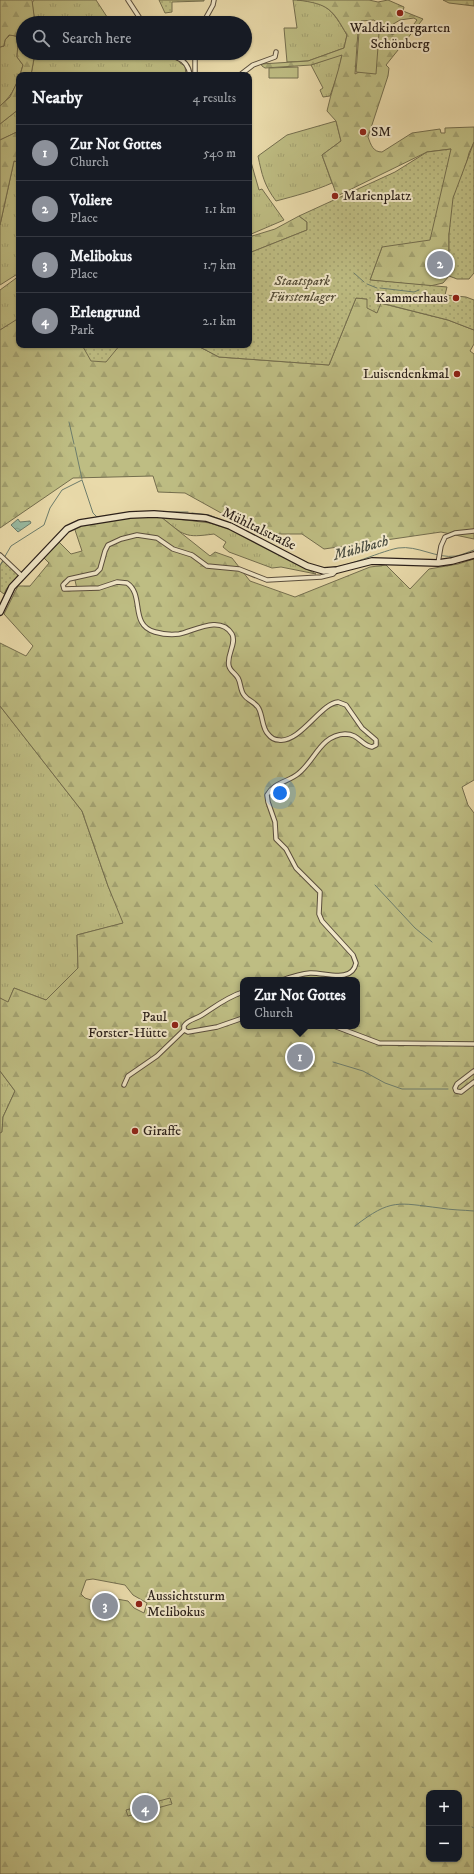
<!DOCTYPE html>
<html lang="en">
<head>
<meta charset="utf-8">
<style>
	:root { --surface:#171b24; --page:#242831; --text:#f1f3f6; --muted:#9ea1a6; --line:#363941; --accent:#8c9099 }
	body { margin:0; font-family:"IM FELL DW Pica",serif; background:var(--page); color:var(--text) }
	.controls { position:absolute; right:12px; bottom:12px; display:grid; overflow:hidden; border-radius:8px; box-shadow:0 1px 3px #0004 }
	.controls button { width:36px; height:36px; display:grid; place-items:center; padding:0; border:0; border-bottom:1px solid var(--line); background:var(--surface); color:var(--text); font:20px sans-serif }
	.you { position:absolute; left:280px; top:793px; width:14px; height:14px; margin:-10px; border:3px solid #fff; border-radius:50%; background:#1a73e8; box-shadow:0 0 0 6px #1a73e833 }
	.badge { display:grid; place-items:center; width:26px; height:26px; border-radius:50%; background:var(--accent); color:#fff; font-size:13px; font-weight:700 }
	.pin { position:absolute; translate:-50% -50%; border:2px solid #fff; box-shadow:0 1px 4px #0006 }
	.popup { position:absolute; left:240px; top:977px; width:120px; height:52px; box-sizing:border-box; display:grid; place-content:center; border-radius:8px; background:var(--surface); filter:drop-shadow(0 1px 3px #0005); font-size:13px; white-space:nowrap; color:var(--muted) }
	.popup b { font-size:15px; color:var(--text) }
	.popup::after { content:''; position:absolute; left:50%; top:100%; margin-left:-8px; border:8px solid transparent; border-top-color:var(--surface) }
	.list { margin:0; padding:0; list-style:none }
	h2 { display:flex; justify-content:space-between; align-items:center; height:52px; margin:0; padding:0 16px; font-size:17px }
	h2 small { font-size:13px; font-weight:400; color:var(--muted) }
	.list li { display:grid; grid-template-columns:26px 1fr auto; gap:12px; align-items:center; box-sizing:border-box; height:56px; padding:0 16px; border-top:1px solid var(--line) }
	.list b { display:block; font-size:15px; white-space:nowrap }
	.list p { margin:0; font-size:13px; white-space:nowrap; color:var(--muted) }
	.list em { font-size:13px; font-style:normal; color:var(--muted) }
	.icon { flex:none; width:22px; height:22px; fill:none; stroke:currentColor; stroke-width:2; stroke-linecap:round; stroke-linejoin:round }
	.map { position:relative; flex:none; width:474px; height:1874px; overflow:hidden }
	.search { position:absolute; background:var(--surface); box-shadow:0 1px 3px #0004; left:16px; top:16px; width:236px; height:44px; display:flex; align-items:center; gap:10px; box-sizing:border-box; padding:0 14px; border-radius:22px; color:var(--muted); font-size:15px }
	.panel { position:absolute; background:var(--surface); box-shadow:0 1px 3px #0004; left:16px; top:72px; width:236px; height:276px; border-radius:8px }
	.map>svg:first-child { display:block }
	.grass { fill:url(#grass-tufts); stroke:#746e4e }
	.forest { fill:url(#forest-firs); stroke:#746e4e; fill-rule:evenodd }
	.park { fill:url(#park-dots); stroke:#746e4e }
	.pitch { fill:#bebd83; stroke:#746e4e }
	.water { fill:url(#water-ripples); stroke:#6d7d6c }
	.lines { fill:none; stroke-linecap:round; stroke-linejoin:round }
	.stream { stroke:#6d7d6c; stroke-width:1 }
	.minor-casing { stroke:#5a4e3d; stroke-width:5.5 }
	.secondary-casing { stroke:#2a1f19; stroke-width:8 }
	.minor { stroke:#f1e7c8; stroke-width:3.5 }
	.secondary { stroke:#f1e7c8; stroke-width:5.5 }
	.poi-dot { fill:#8f2418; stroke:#f1e7c8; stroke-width:1.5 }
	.labels { text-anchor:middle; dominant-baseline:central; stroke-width:4; stroke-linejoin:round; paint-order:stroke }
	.poi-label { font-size:14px; fill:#2a1f19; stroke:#f1e7c8; text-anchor:start }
	.park-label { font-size:14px; font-style:italic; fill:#564e39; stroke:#f1e7c8 }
	.street-label { font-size:14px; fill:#2a1f19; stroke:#f1e7c8 }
	.water-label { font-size:15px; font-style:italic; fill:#4b4e42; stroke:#f1e7c8 }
</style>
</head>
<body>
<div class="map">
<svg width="474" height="1874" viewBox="0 0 474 1874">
	<defs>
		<pattern id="grass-tufts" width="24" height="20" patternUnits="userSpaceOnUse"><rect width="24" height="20" fill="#bebd83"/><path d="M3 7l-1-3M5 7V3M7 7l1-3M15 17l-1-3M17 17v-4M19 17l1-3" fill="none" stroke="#a3a271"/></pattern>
		<pattern id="forest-firs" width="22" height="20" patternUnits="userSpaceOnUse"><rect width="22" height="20" fill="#bebd83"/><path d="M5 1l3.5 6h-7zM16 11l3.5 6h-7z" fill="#a3a271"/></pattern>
		<pattern id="park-dots" width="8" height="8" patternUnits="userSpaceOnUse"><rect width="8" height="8" fill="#bebd83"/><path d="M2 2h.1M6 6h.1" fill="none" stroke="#a3a271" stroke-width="1.8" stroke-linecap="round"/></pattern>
		<pattern id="water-ripples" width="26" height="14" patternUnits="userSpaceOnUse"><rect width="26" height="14" fill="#99bba3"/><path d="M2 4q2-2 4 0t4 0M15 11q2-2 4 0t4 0" fill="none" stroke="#84a08c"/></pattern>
	</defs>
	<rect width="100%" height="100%" fill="#e9daaa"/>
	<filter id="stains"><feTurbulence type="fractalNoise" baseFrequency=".005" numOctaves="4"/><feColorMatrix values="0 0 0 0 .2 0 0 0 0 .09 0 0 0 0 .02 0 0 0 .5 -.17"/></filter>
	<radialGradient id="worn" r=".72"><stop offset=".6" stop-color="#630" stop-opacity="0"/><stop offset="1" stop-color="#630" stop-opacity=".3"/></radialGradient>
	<g class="grass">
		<path d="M34,0h62l15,23h-76l-3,-20z"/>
		<path d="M293,0c32,0 39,9 54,35l-3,13 -36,13 -21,1 -3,-34h13z"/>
		<path d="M10,35l6,1 2,6 -1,15 6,8c-5,17 -9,29 -23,41v-59l4,-1 1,-6z"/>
		<path d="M35,53h95l17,4h20l13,4v2l5,3 1,9h-155z"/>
		<path d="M342,54l-3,16 -9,26 -7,1 -3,-7 3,-2 -12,-23z"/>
		<path d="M19,109v22l-19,9v-16z"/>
		<path d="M336,121l5,20 -19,14 10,28c-18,8 -37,13 -56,18 -12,-16 -14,-26 -18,-45l29,-21z"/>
		<path d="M14,161l5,1v111l-19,12v-60z"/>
		<path d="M251,162l8,28 3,-1 22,31 -35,15v-72z"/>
		<path d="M19,276v43l-19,11v-40z"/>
		<path d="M161,517l49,6 20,6 86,45 -35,-7 -9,1 -43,-16 -6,-5 3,-5 -12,-8c-30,4 -29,2 -53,-17z"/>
		<path d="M0,706l82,105 26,75 16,37 -47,12 1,33 -32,32 -32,-12 -6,15 -8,-5z"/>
		<path d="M0,1071l15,20 -12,26 -1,16h-2z"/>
	</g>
	<g class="forest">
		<path d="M0,0h32l3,23h-12v30h12l-4,22h-11l3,-10 -6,-8 1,-15 -2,-6 -7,-1 -4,5 -1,6 -4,1z"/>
		<path d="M297,0h72l9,2 10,-2 16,7 -1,4 20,8 -37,46 3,3 -1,8 -20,61c3,8 5,15 14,15l30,-19 28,-4 1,4h4v-5l29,-1v15l-5,11 -20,81v42l-6,7 -13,3 -60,-6 12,-33 69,-98 -24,3 -90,44 -15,-41 19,-14 -5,-20 -9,-10c4,-19 11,-37 15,-56l-31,10 -46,3 -3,-2 -1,-2 47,-3 36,-13 3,-13c-15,-26 -18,-31 -50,-35zM414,18l3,2 -6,8h-6l-13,7 -2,-9 10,-6zM374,20l6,9 -15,40 -10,5 3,-43 3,-10z"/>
		<path d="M443,0h31v6l-25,-3z"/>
		<path d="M19,78v31l-19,15v-18l10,-9z"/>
		<path d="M19,131v31l-5,-1 -14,64v-85z"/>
		<path d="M299,216l8,6v8l-58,23v-16l26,-8z"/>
		<path d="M356,298l11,1 9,14 4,-10 68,17 26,10v14l-4,7 4,3v185l-33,-7 -117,17 -22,-15h-43l-74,-41 -27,-1 -5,-16 -80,2 -73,50v-198l19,-12v27h177l23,12 110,8z"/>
		<path d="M124,517h37l49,39 5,-4 17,6 18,23 45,16 75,-30 16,-2 24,24 19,-20 29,-5 16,-5v221l-12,7 6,18 6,8v1061h-474v-741l2,-1 1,-15 12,-26 -15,-20v-73l8,4 6,-14 32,12 32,-32 -1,-33 46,-12 -15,-37 -26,-75 -82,-105v-63l26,13 7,-10 -29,-32 14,-28h12l19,-23 -5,-5 14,-17 13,13 11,-3 -8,-24zM74,576l3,13 -8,2 -6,-1 -2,-4 2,-5zM243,980h114v46h-114zM93,1579l32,6 8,10 14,8 -3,10 -10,-5 -6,-7 -28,-5 -6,5 -9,-3 -4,-4 5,-14zM429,1793h30v66h-30z"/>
	</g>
	<g class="park">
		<path d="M159,0h45v1l-32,1v10l-7,1z"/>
		<path d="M474,142v131l-5,6h-12l-8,-3v-42l4,-36z"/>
		<path d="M451,149l-21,91 -48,7 -12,33 77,7 -2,8 21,2 8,3v30l-26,-10 -67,-17 -4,10 -10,-5v-9l-11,-1 -27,67 -110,-8 -23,-12h53v-92l58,-23v-8l-8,-6 96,-44 32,-20z"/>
		<path d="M82,345h38l-14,17 -15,-1z"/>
		<path d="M3,560l16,15 -12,13 -3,6 -4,-3v-25z"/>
		<path d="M170,1798l2,6 -44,12 -2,-6z"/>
	</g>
	<g class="pitch">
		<path d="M359,32l20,1 -3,41 -20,-2z"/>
		<path d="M298,67v11h-29v-10z"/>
	</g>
	<path class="water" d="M18,519l2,3 10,-1 1,2 -13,9 -7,-7z"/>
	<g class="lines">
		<g class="stream">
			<path d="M354,273l10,9"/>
			<path d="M367,284l10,4"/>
			<path d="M380,288l34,4 5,-2"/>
			<path d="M69,422l5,22"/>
			<path d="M75,447l7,32"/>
			<path d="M138,512h50"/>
			<path d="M192,513l17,2 13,5"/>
			<path d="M241,529l67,34"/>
			<path d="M4,558l7,-12 33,-21 6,-17 12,-18 20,-10 11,33 4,4 10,-1"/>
			<path d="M0,565l3,-4"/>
			<path d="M320,567c19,5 57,-15 78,-19 20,-3 38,11 58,8 6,-1 12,-4 18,-6"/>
			<path d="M375,885l40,43 17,14"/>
			<path d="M333,1062l30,9 22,12 17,6h46"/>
			<path d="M355,1226c36,-28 43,-23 85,-18 11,2 23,2 34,3"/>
			<path d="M459,1821l3,2"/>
			<path d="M472,1827l2,1"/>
		</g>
		<defs>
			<g id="minor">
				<path d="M128,0l15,23"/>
				<path d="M203,23l10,-18 1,-5"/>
				<path d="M140,53c18,3 47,-3 50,22"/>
				<path d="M195,53v22"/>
				<path d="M240,75l13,-10 22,-8 1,-5"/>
				<path d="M0,555l22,21"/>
				<path d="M438,563l3,-17 4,-9 10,-4 19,-2"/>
				<path d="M282,980c9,-3 18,-6 28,-7 14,-1 42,11 46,-10l-3,-8 -31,-34 -3,-7 1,-22 -24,-24 -10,-19 -10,-10 -1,-17 -7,-20 -1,-7c7,-13 22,-13 32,-22 16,-13 22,-38 46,-39 14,0 16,11 27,13l4,-2v-5l-14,-12 -16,-23 -8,-3c-17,1 -38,41 -59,38 -4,0 -8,-2 -11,-6 -6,-6 -5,-17 -9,-25 -3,-7 -11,-8 -15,-14 -4,-5 -3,-12 -6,-17 -3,-5 -8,-7 -9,-12 -3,-11 8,-22 3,-32 -12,-20 -40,-2 -53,0 -8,1 -17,0 -24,-2 -26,-7 -10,-37 -28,-49l-10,-1 -18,6 -35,1 -1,-4 6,-6 27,-6 4,-4 5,-18 3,-6 13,-6 16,-4 20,3 16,11 19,6 15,11 32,3 28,11 54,-3 12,-3 4,-4"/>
				<path d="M334,1026l45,17 95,1"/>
				<path d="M184,1030v-4c3,-6 12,-7 18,-11 14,-9 25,-18 41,-23"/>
				<path d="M184,1030l4,2 29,-5 26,-9"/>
				<path d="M474,1071l-17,13 -2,4 1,3 5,1 13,-10"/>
				<path d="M124,1085l4,-9 29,-20 27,-26"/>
			</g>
			<path id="secondary" d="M0,612l12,-25 55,-58 13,-6 50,-8 24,-1 52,4 24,8 77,40 17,5 13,-1 35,-9 66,2 14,-2 22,-6"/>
		</defs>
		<use href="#minor" class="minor-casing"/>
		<use href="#secondary" class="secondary-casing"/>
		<use href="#minor" class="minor"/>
		<use href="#secondary" class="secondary"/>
	</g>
	<g class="poi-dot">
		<circle cx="400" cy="13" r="4"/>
		<circle cx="363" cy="132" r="4"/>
		<circle cx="335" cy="196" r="4"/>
		<circle cx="456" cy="298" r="4"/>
		<circle cx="457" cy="374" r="4"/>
		<circle cx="175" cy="1025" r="4"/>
		<circle cx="135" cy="1131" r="4"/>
		<circle cx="139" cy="1604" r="4"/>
	</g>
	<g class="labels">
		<g class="poi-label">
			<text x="400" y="28" text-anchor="middle">Waldkindergarten<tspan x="400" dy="16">Schönberg</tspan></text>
			<text x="371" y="132">SM</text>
			<text x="343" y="196">Marienplatz</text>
			<text x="448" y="298" text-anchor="end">Kammerhaus</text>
			<text x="449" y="374" text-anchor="end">Luisendenkmal</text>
			<text x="167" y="1017" text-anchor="end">Paul<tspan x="167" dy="16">Forster-Hütte</tspan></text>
			<text x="143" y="1131">Giraffe</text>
			<text x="147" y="1596">Aussichtsturm<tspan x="147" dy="16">Melibokus</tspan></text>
		</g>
		<g class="park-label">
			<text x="302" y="281">Staatspark<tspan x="302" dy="16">Fürstenlager</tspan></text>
		</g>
		<g class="street-label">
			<text transform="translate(259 529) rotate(26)">Mühltalstraße</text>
		</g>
		<g class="water-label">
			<text transform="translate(361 548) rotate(-16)">Mühlbach</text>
		</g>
	</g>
	<rect width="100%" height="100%" filter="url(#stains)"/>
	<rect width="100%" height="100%" fill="url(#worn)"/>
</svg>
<div class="controls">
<button>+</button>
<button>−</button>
</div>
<div class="you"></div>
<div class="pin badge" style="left:300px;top:1057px">1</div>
<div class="popup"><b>Zur Not Gottes</b>Church</div>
<div class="pin badge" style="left:440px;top:264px">2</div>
<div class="pin badge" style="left:105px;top:1606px">3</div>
<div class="pin badge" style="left:145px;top:1808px">4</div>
<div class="search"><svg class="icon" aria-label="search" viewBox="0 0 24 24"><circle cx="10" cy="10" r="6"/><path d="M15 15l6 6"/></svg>Search here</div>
<section class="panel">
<h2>Nearby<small>4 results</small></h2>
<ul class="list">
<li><span class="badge">1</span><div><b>Zur Not Gottes</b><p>Church</p></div><em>540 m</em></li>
<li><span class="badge">2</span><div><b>Voliere</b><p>Place</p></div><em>1.1 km</em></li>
<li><span class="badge">3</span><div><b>Melibokus</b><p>Place</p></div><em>1.7 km</em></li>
<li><span class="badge">4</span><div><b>Erlengrund</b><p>Park</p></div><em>2.1 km</em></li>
</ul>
</section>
</div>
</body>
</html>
